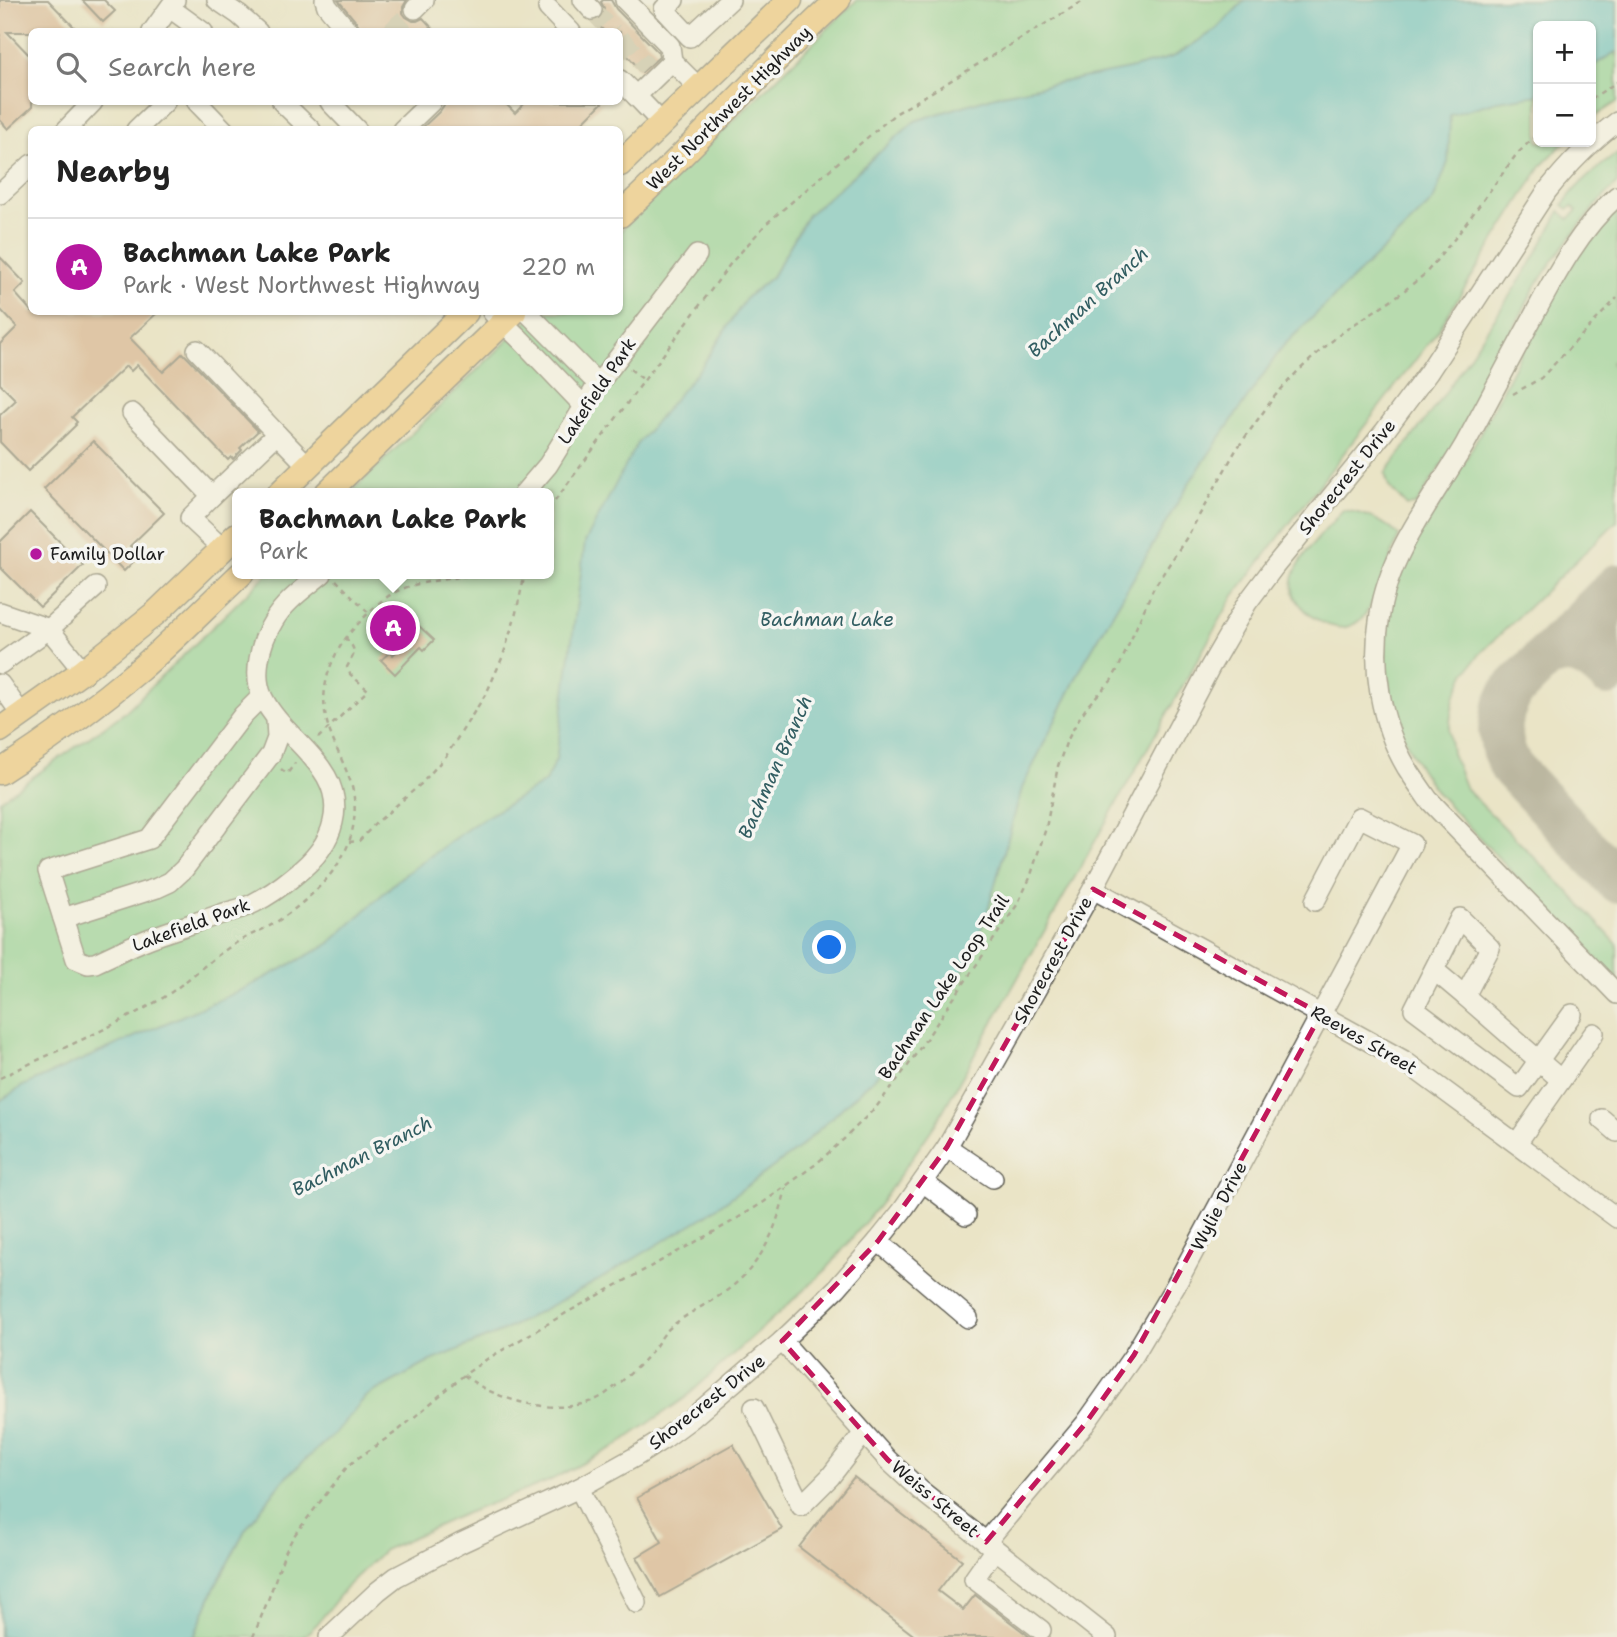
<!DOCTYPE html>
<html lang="en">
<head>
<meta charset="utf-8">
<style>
	:root { --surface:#fff; --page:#f6f6f6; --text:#222; --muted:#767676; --line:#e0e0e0; --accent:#b5179e }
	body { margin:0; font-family:"Shantell Sans",sans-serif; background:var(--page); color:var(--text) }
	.controls { position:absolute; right:21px; top:21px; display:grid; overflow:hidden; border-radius:10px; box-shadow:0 2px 5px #0004 }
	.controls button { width:63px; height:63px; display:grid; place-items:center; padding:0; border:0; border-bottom:2px solid var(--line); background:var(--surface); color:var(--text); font:35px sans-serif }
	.you { position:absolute; left:830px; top:948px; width:24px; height:24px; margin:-18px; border:5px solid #fff; border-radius:50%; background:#1a73e8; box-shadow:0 0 0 10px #1a73e833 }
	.badge { display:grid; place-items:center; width:46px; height:46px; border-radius:50%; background:var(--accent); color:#fff; font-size:23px; font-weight:700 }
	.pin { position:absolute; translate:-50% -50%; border:4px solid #fff; box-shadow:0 2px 7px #0006 }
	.popup { position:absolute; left:232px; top:488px; width:322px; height:91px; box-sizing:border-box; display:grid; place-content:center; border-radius:10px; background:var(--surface); filter:drop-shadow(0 2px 5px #0005); font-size:23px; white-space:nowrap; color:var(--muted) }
	.popup b { font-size:26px; color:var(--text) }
	.popup::after { content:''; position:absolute; left:50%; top:100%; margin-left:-14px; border:14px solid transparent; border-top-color:var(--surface) }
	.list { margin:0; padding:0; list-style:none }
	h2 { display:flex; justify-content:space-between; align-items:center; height:91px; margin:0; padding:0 28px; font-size:30px }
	h2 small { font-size:23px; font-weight:400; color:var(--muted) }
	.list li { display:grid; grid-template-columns:46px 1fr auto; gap:21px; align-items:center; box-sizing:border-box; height:98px; padding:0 28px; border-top:2px solid var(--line) }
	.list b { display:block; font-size:26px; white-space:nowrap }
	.list p { margin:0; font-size:23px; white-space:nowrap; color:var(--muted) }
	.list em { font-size:23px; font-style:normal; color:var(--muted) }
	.icon { flex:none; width:38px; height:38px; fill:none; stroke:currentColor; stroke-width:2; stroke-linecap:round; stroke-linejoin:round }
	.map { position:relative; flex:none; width:1617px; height:1637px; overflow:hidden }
	.search { position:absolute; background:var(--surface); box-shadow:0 2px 5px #0004; left:28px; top:28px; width:595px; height:77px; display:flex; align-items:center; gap:18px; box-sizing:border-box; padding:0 24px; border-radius:10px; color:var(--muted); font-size:26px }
	.panel { position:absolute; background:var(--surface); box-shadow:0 2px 5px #0004; left:28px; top:126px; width:595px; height:189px; border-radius:10px }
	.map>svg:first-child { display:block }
	.green { fill:#7dd092; stroke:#4c7657; stroke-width:2 }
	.water { fill:#51bec9; stroke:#366d72; stroke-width:2 }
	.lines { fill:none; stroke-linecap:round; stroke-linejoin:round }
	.taxiway { stroke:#838071; stroke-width:44 }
	.building { fill:#d3a37e }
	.minor-tunnel { stroke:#c1bca4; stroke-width:19; stroke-dasharray:19 10; stroke-linecap:butt }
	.minor-casing { stroke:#646258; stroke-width:22 }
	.major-casing { stroke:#646258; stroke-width:27 }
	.path { stroke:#646258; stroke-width:2.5; stroke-dasharray:5 5; stroke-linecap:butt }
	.minor { stroke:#fff; stroke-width:19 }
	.major { stroke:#f3c26a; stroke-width:24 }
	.marked { fill:none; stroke:#c2185b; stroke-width:5; stroke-dasharray:14 9; stroke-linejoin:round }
	.poi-dot { fill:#b5179e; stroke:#f6f6f2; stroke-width:2.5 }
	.labels { text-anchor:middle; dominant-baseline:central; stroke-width:7; stroke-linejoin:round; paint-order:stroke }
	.street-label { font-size:18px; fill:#1c1c1c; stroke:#f6f6f2 }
	.poi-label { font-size:18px; fill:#1c1c1c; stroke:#f6f6f2; text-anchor:start }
	.water-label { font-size:19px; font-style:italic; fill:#315d61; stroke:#f6f6f2 }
</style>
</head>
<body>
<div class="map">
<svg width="1617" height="1637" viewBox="0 0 1617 1637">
	<rect width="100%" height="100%" fill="#f6f6f2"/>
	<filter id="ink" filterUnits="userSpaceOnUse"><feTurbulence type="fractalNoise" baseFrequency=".0143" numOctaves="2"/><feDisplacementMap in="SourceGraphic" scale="14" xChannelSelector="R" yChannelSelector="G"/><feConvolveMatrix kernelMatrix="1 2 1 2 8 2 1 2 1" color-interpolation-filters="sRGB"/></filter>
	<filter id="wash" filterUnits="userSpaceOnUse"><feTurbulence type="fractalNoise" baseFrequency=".00686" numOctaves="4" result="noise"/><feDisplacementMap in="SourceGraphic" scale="28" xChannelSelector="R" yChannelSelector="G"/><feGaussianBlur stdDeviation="1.57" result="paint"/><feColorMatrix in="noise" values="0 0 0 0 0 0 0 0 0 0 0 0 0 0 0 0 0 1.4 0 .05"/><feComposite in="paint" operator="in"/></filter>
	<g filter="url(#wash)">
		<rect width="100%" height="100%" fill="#eae4c6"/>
		<g class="green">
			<path d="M857,0h388l-28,29 -44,28 -43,12 -128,25 -87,27 -107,94 -36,62 -25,20 -45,69 -146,394 -11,22 -72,43 -73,53 -71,66 -81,43 -225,99 -23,15v-301l124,-87 143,-139h282v-81h-199l187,-181h83v-81z"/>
			<path d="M1617,51v51l-26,17v-52z"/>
			<path d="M1538,95v47h27l-23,23 -105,167 -204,265 -297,526 -56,81 -53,65 -142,129 -69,48 -67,35 -85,33 -80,36 -35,34 -32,40 -14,13h-109l19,-46 32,-61 39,-51 51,-46 31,-37 65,-35 72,-30 94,-50 108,-65 93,-67 105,-98 36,-42 30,-49 18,-47 35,-125 60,-122 107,-183 94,-137 150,-145 15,-39 2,-47 47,-14z"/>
			<path d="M1617,153v30c-31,32 -57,66 -82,104l-85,165 -34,53 -9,1 -18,-19 -4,-13 58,-78 87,-131 30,-54 9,8 8,-9 -5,-4 -4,3 -5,-4c14,-22 34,-36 54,-52z"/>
			<path d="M1617,210v147l-6,6 6,7v151l-139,135 -13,18 -11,24 -3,17 -2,16 3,22 14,36 102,102 49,53v39l-179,-189c-53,-68 -69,-155 -32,-234 9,-20 22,-37 33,-55 15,-24 29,-49 42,-74 30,-58 59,-118 95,-172 12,-18 27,-34 41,-49z"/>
			<path d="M1343,510c21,3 41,10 56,26 -8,19 -24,71 -38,83 -6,6 -16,10 -25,8 -20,-3 -47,-25 -43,-47 3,-22 35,-52 50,-70z"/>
		</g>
		<path class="water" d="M1245,0h372v51l-26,16v-41h-53v69l-41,6 -47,14 -2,47 -15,39 -150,145 -94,137 -107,183 -60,122 -35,125 -18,47 -30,49 -36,42 -105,98 -93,67 -108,65 -94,50 -72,30 -65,35 -31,37 -51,46 -39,51 -32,61 -19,46h-194v-536l23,-15 225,-99 81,-43 71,-66 73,-53 72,-43 11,-22 29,-218 52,-98 65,-78 45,-69 25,-20 36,-62 107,-94 87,-27 127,-25 44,-12 44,-28z"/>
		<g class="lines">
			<g class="taxiway">
				<path d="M1617,586l-105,105 -9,20 -3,19 3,19 8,18 106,114"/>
				<path d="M1542,660c28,-16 45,-6 66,14 -15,-32 -14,-54 5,-83"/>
			</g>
		</g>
		<g id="blocks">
			<g class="building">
				<path d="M0,0h48l31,32h-72l25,26v49l-24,22 -8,-9z"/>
				<path d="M82,0h22l11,11 -12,11z"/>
				<path d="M338,0h69l-4,7v6l3,4 7,4h4l6,-3 13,14h-74l-4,-8z"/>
				<path d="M603,0h8l5,9 42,43 1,5 -17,15 -22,-25v-15h-15l-10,-10 5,-3 3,-5 1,-6 -3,-6z"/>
				<path d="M446,102h58l11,11 11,-11h77l-28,28h-155l20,-19z"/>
				<path d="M0,257l25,26 -10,10 17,19h126l-28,26 33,34 20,-19 75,78 -18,17 2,2 -9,9 -2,-2 -3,3 -91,-95 -6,6 -5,-5 -54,51 5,5 -2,2 1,1 -48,46 -28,-29v-27l16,-15 -16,-16v-40l17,-17 -17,-18z"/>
				<path d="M93,441l71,72 -34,33 9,10 -15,15 -80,-82z"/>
				<path d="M30,512l53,53 -43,42 -40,-40v-25z"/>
				<path d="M417,624l17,16 -10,10 -3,-3 -26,27 -14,-14 9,-8 3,3 18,-19 -3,-3z"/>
				<path d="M733,1444l49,85 -122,68 -23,-40 25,-15 -25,-44z"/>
				<path d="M854,1477l108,83 -24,31 25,19 12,-15 55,42h-114l-117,-90z"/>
			</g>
		</g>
	</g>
	<g filter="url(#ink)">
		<use href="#blocks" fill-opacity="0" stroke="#646258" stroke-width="2"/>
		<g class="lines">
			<g class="minor-tunnel">
				<path d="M592,10l21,22"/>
				<path d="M391,32l24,-23"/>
				<path d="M620,38l27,29"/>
			</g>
			<defs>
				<g id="minor">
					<path d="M217,0l22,15 19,17"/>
					<path d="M325,0l2,6 22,26"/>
					<path d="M583,0l9,10"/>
					<path d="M625,0l45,46 2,15"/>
					<path d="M674,0l-10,9 26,28 40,-37"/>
					<path d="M170,8l33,24"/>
					<path d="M548,8l23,24"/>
					<path d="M415,9l9,-9"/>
					<path d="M152,32l23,-32"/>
					<path d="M620,80l16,16"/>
					<path d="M197,102l27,28"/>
					<path d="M282,102l29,28"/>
					<path d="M330,102l27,28"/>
					<path d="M662,123l-26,-27 36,-35 27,27"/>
					<path d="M66,130l27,-28"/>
					<path d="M136,130l29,-28"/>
					<path d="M402,130l29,-28"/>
					<path d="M0,194l32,-30"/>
					<path d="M1617,196c-37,33 -61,78 -84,121 -23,42 -45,85 -68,127 -31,53 -76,109 -85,170 -9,52 0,109 27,154 7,11 14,21 21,31l189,195"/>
					<path d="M492,312l29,28 63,66"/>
					<path d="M527,312l71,72"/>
					<path d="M132,413l80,83 65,-62 -80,-84"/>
					<path d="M277,434l31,32"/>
					<path d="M524,493l24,-28 50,-81 99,-129"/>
					<path d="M212,496l-22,22 33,31"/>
					<path d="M0,612l49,17 34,42"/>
					<path d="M0,664l49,-35 47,-42"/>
					<path d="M0,684l22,31"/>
					<path d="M262,696l-19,19 -94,124 -101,32 28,88 12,5 7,-1c18,-8 35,-17 53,-24 25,-10 51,-17 76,-26 10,-3 21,-5 30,-10 14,-7 28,-17 40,-27 18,-14 34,-31 39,-54 13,-55 -48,-80 -70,-124 -11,-22 -3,-56 10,-76 11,-20 32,-34 49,-48"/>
					<path d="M1093,889l310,171 214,158"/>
					<path d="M63,918l94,-30 13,-6 14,-13 87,-115 6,-16 -1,-19"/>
					<path d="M1434,970l31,26"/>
					<path d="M1561,1080l-96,-84 25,-48 -30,-30 -46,91 105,79 53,-74"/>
					<path d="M1602,1119l15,13"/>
					<path d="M1517,1143l77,-110"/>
					<path d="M947,1147l46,31"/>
					<path d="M923,1182l43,33"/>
					<path d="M878,1241l90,77"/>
					<path d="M782,1341l106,119 32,30 187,147"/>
					<path d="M754,1408l47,98 29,-29 33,-43"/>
					<path d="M579,1488l58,115"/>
					<path d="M986,1542l99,-118 49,-69 44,-74 234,-437 -53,-27 -44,84"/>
					<path d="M995,1549l-21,30 67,51"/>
					<path d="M329,1637l49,-46 18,-14 65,-34 118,-55 56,-31 30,-19 27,-20 90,-77 55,-53 41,-47 24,-30 45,-64 146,-258 117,-222 37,-64 27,-36 110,-135 44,-59 119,-182c21,-26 43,-49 70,-69"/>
				</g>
				<g id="major">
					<path d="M620,164l170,-164"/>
					<path d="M620,215c75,-69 143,-146 218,-215"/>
					<path d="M280,493l186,-181"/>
					<path d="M327,493l187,-181"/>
					<path d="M0,730l83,-59 74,-59 80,-77"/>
					<path d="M0,772c48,-31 95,-65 139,-102 35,-30 68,-64 102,-96"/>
				</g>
			</defs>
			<use href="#minor" class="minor-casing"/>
			<use href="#major" class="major-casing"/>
			<g class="path">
				<path d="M1591,99l26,-17"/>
				<path d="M630,369l14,11"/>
				<path d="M1513,394l28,-16 76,-80"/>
				<path d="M549,509l182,-246 36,-40 128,-109 190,-114"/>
				<path d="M336,580l33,33"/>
				<path d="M318,738l50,-48 -18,-16 -3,-7c8,-15 11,-15 -2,-30"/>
				<path d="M281,769l6,5 8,-11"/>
				<path d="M349,842l10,-1 16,-17 46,-40 25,-28 41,-64 16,-36 12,-39 10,-43"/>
				<path d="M0,1078c53,-26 110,-49 161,-79 26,-16 46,-38 72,-54 13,-9 28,-14 42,-22 24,-16 53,-40 67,-66 14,-24 17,-56 6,-82 -6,-16 -15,-32 -20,-49 -11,-37 3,-74 29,-101 13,-14 27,-29 45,-36 23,-9 48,-9 72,-15"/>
				<path d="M464,1375c33,28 107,46 144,17 15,-11 31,-26 43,-40 7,-8 12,-19 20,-25 16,-14 37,-23 54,-35 37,-27 51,-61 61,-104"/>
				<path d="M253,1637l15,-37 16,-45 9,-18 54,-70 11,-9 41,-28 65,-55 23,-16 81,-47 160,-88 36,-22 52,-38 28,-25 33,-33 30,-39 110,-162 13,-27 16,-50 12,-62 8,-23 12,-23 11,-16 22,-23 8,-14 34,-78 34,-52 49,-87 38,-53 22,-24 24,-22 24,-20 56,-37 25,-20 31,-37 60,-82 22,-22"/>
			</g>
			<use href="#minor" class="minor"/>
			<use href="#major" class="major"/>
		</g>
	</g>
	<path d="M0 0H1617V1637H0ZM1093,889l228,125 -187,341 -49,69 -99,118 -98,-82 -106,-119 96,-100 69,-94z" fill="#eae4c6" fill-opacity=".55" fill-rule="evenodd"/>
	<path class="marked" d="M1093,889l228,125 -187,341 -49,69 -99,118 -98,-82 -106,-119 96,-100 69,-94z"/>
	<circle class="poi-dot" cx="36" cy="554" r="7"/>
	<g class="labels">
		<g class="street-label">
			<text transform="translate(729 108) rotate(-45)">West Northwest Highway</text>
			<text transform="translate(597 391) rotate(-56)">Lakefield Park</text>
			<text transform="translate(1347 477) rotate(-51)">Shorecrest Drive</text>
			<text transform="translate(191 925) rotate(-20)">Lakefield Park</text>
			<text transform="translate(1053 960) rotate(-61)">Shorecrest Drive</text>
			<text transform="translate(944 987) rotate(-56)">Bachman Lake Loop Trail</text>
			<text transform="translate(1364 1040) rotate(30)">Reeves Street</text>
			<text transform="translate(1219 1206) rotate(-62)">Wylie Drive</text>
			<text transform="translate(707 1402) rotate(-38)">Shorecrest Drive</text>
			<text transform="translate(935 1499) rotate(40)">Weiss Street</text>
		</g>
		<g class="poi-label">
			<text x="50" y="554">Family Dollar</text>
		</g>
		<g class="water-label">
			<text transform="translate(1088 302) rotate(-42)">Bachman Branch</text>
			<text x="827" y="619">Bachman Lake</text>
			<text transform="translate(775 767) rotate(-66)">Bachman Branch</text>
			<text transform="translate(362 1156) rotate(-27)">Bachman Branch</text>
		</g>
	</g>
</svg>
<div class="controls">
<button>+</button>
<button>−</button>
</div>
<div class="you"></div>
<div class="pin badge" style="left:393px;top:628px">A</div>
<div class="popup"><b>Bachman Lake Park</b>Park</div>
<div class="search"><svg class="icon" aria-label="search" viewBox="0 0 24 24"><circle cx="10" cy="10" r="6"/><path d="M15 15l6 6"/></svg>Search here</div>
<section class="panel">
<h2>Nearby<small></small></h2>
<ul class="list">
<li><span class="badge">A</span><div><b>Bachman Lake Park</b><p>Park · West Northwest Highway</p></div><em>220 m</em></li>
</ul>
</section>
</div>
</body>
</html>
